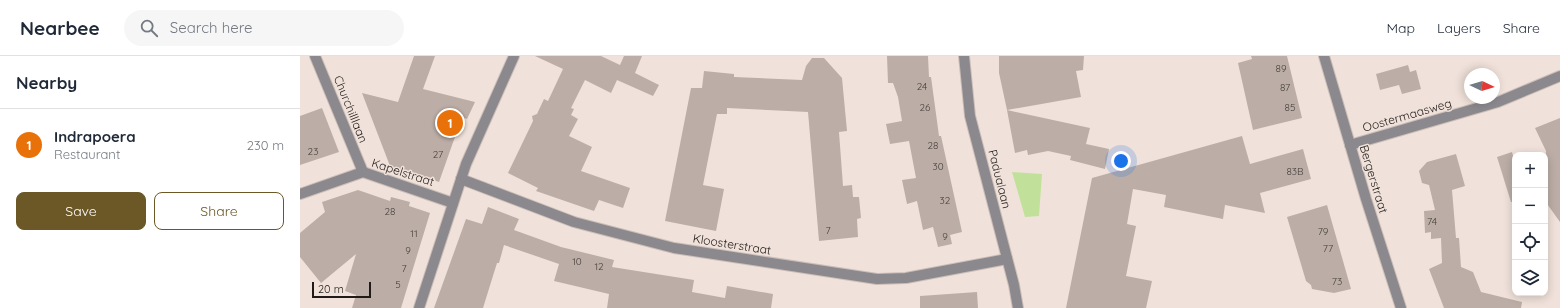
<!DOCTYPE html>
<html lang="en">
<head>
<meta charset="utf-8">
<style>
	:root { --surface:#fff; --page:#f6f6f7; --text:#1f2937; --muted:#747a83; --line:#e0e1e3; --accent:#6c5726 }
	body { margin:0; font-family:Quicksand,sans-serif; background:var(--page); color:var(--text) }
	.controls { position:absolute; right:12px; bottom:12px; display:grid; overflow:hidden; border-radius:8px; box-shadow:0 2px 10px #0003 }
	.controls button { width:36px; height:36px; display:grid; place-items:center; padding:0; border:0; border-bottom:1px solid var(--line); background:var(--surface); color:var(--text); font:20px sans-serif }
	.compass { position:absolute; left:1164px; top:12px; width:36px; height:36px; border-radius:50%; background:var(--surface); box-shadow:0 2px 10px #0003; rotate:94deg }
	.scale { position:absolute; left:12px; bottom:10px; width:59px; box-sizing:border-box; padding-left:4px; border:2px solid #201b19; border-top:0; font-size:11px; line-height:14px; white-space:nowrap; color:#201b19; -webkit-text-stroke:3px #f0e2da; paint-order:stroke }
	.you { position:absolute; left:821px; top:105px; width:14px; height:14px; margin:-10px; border:3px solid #fff; border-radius:50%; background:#1a73e8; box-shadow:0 0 0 6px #1a73e833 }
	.badge { display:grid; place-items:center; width:26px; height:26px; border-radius:50%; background:var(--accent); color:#fff; font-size:13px; font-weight:700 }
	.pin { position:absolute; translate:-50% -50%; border:2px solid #fff; box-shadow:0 1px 4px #0006 }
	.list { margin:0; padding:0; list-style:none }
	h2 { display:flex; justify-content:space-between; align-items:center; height:52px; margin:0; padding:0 16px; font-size:17px }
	h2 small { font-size:13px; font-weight:400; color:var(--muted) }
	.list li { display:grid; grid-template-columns:26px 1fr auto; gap:12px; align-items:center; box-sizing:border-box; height:72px; padding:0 16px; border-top:1px solid var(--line) }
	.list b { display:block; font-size:15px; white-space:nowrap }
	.list p { margin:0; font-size:13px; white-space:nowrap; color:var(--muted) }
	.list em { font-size:13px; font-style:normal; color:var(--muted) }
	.actions { display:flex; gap:8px; padding:12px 16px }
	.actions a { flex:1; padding:9px 0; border:1px solid var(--accent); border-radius:8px; text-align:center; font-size:14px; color:var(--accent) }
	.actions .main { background:var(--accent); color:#fff }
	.icon { flex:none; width:22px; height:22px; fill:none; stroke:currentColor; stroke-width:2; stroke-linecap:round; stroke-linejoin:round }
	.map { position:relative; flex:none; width:1260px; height:252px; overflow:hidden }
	header { display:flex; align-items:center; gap:24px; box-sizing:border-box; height:56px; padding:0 20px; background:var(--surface); border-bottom:1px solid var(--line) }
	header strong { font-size:19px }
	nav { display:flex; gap:22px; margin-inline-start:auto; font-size:14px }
	.search { width:280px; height:36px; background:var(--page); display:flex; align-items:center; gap:10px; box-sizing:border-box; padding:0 14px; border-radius:22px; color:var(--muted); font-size:15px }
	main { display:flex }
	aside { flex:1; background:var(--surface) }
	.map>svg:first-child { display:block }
	.green { fill:#c1e19a }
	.building { fill:#bcaea7 }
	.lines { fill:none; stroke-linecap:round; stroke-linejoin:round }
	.minor-casing { stroke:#cbbeb7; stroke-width:12 }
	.tertiary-casing { stroke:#cbbeb7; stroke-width:12 }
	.minor { stroke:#8b898e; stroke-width:10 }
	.tertiary { stroke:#8b898e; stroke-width:10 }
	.labels { text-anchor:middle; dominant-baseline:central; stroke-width:3; stroke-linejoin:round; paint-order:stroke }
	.number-label { font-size:10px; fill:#47403c }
	.street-label { font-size:12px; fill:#201b19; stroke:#f0e2da }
</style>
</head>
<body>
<header>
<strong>Nearbee</strong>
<div class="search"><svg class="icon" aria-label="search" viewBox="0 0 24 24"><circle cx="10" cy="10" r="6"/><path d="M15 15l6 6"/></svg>Search here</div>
<nav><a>Map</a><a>Layers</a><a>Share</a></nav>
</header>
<main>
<aside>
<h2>Nearby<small></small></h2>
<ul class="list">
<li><span class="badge" style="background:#e8710a">1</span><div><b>Indrapoera</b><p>Restaurant</p></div><em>230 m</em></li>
</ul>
<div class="actions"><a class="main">Save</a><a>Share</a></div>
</aside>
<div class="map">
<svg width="1260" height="252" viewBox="0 0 1260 252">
	<rect width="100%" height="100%" fill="#f0e2da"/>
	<path class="green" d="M712,116l30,2 -3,42 -14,1z"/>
	<g class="building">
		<path d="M114,0h21l-12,33 52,13 -8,17 -5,-2 -23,65 -49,-16 -28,-73 36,9z"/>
		<path d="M235,0h66l19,9 4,-9h18l-7,17 24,12 -6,11 -36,-16 -6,13 -26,-13 -14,28 3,1 -3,6 7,4 -9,17 23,11 -11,24 49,17 -7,20 -24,-8 -5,11 -58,-20 2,-3 -30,-15 25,-52 -1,-5 5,-2 7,-15 4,2 15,-32z"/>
		<path d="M587,0h41l1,21h2l8,59h2l21,96 -12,3 2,9 -14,3 -5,-20 -10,3 -6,-29 -10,3 -5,-24 14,-2 -7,-37 -19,3 -4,-20 16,-3 -4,-24 -5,-14h-5z"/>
		<path d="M699,0h85l-1,14 -7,1 5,26 -74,13 -8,-37z"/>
		<path d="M951,0h36l15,62 -49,12 -15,-67 14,-4z"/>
		<path d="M512,2h12l18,20 5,53 -8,1 4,54 9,-1 1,12h6l2,21 -4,1 1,18 -39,4 -11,-129 -81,-4v6h-10l-14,71 21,4 -8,42 -51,-10 26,-133h11l2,-17 30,3v3l68,3 4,-14z"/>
		<path d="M1108,9l2,7 6,-2 5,19 -19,5 -3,-9 -19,5 -4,-16z"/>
		<path d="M22,52l17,44 -39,13v-49z"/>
		<path d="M707,54l83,18 -4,16 23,5 -4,20 -35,-9 1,-4 -23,-5 -20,4 -1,-5 -12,3z"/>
		<path d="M1260,62v104l-15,-21 1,-50 -11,-23z"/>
		<path d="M942,80l8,28 53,-15 8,30 -51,14 5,20 -40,-8 -2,14 -59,-12 2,-12 -33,-6 -6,35 9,2 -10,50 26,5 -6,27h-80l26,-130z"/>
		<path d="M1212,96l3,12v38h-4l-14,-45z"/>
		<path d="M1156,98l9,32 -13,4 4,48h3l2,29 12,5 8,20 41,10 -1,6h-77l-15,-39 13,-6 -1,-25 -10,1v-7l-6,1 -1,-22 11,-1 -6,-25 -7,-2 -3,-12 8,-9z"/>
		<path d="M58,134l32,11 1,-4 19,5 -1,4 21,7 -29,95h-49l4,-13 -11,-4 11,-37 -35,29 -21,-26v-24l25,-21 -3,-10z"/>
		<path d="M1027,149l24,84 -17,4 -22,-4 -1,-4 -5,-4 -19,-64z"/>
		<path d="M188,151l31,12 -5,11 47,17 53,13 -2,7 82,13 -2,12 33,6 2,-12 46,8 -2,14h-164l2,-14 -55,-13 5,-17 -55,-19 -5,18h-2l-14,45h-49l32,-89 16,5z"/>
		<path d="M677,236l1,16h-58v-12z"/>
	</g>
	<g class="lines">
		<defs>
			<g id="minor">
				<path d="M15,0l48,116"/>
				<path d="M664,0l6,60 44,169 4,23"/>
				<path d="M161,123l113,43 100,26 203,31 29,-1 101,-19"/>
				<path d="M0,138l63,-22 90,31"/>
				<path d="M119,252l47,-144 48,-108"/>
			</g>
			<g id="tertiary">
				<path d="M1024,0l42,143 35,109"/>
				<path d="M1050,89l148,-43 62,-26"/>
			</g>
		</defs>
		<use href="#minor" class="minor-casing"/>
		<use href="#tertiary" class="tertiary-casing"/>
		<use href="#minor" class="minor"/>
		<use href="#tertiary" class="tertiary"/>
	</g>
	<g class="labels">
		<g class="number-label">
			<text x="981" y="12">89</text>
			<text x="622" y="30">24</text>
			<text x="985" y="31">87</text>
			<text x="625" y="51">26</text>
			<text x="990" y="51">85</text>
			<text x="633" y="89">28</text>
			<text x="13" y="95">23</text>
			<text x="138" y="98">27</text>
			<text x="638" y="110">30</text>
			<text x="995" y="115">83B</text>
			<text x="645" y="144">32</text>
			<text x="90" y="155">28</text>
			<text x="1132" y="165">74</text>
			<text x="528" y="174">7</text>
			<text x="1023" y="175">79</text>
			<text x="114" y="177">11</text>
			<text x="645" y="180">9</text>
			<text x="1028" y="192">77</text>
			<text x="108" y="194">9</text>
			<text x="277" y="205">10</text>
			<text x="299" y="210">12</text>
			<text x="104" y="212">7</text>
			<text x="1037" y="225">73</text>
			<text x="98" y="228">5</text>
		</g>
		<g class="street-label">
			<text transform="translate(51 53) rotate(68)">Churchilllaan</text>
			<text transform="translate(1107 59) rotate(-16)">Oostermaasweg</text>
			<text transform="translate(103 116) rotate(18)">Kapelstraat</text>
			<text transform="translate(700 123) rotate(76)">Padualaan</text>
			<text transform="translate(1074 123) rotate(73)">Bergerstraat</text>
			<text transform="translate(432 188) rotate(9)">Kloosterstraat</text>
		</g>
	</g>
</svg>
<div class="controls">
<button>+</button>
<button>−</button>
<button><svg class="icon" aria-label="locate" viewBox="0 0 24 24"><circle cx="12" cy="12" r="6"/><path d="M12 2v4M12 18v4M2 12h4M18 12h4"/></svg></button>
<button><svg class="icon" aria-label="layers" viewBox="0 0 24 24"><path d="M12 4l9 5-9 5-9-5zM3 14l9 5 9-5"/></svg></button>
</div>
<svg class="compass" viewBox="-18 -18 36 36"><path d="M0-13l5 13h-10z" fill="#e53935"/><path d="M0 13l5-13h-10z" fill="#747a83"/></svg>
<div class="scale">20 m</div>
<div class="you"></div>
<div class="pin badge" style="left:150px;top:67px;background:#e8710a">1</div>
</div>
</main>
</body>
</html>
